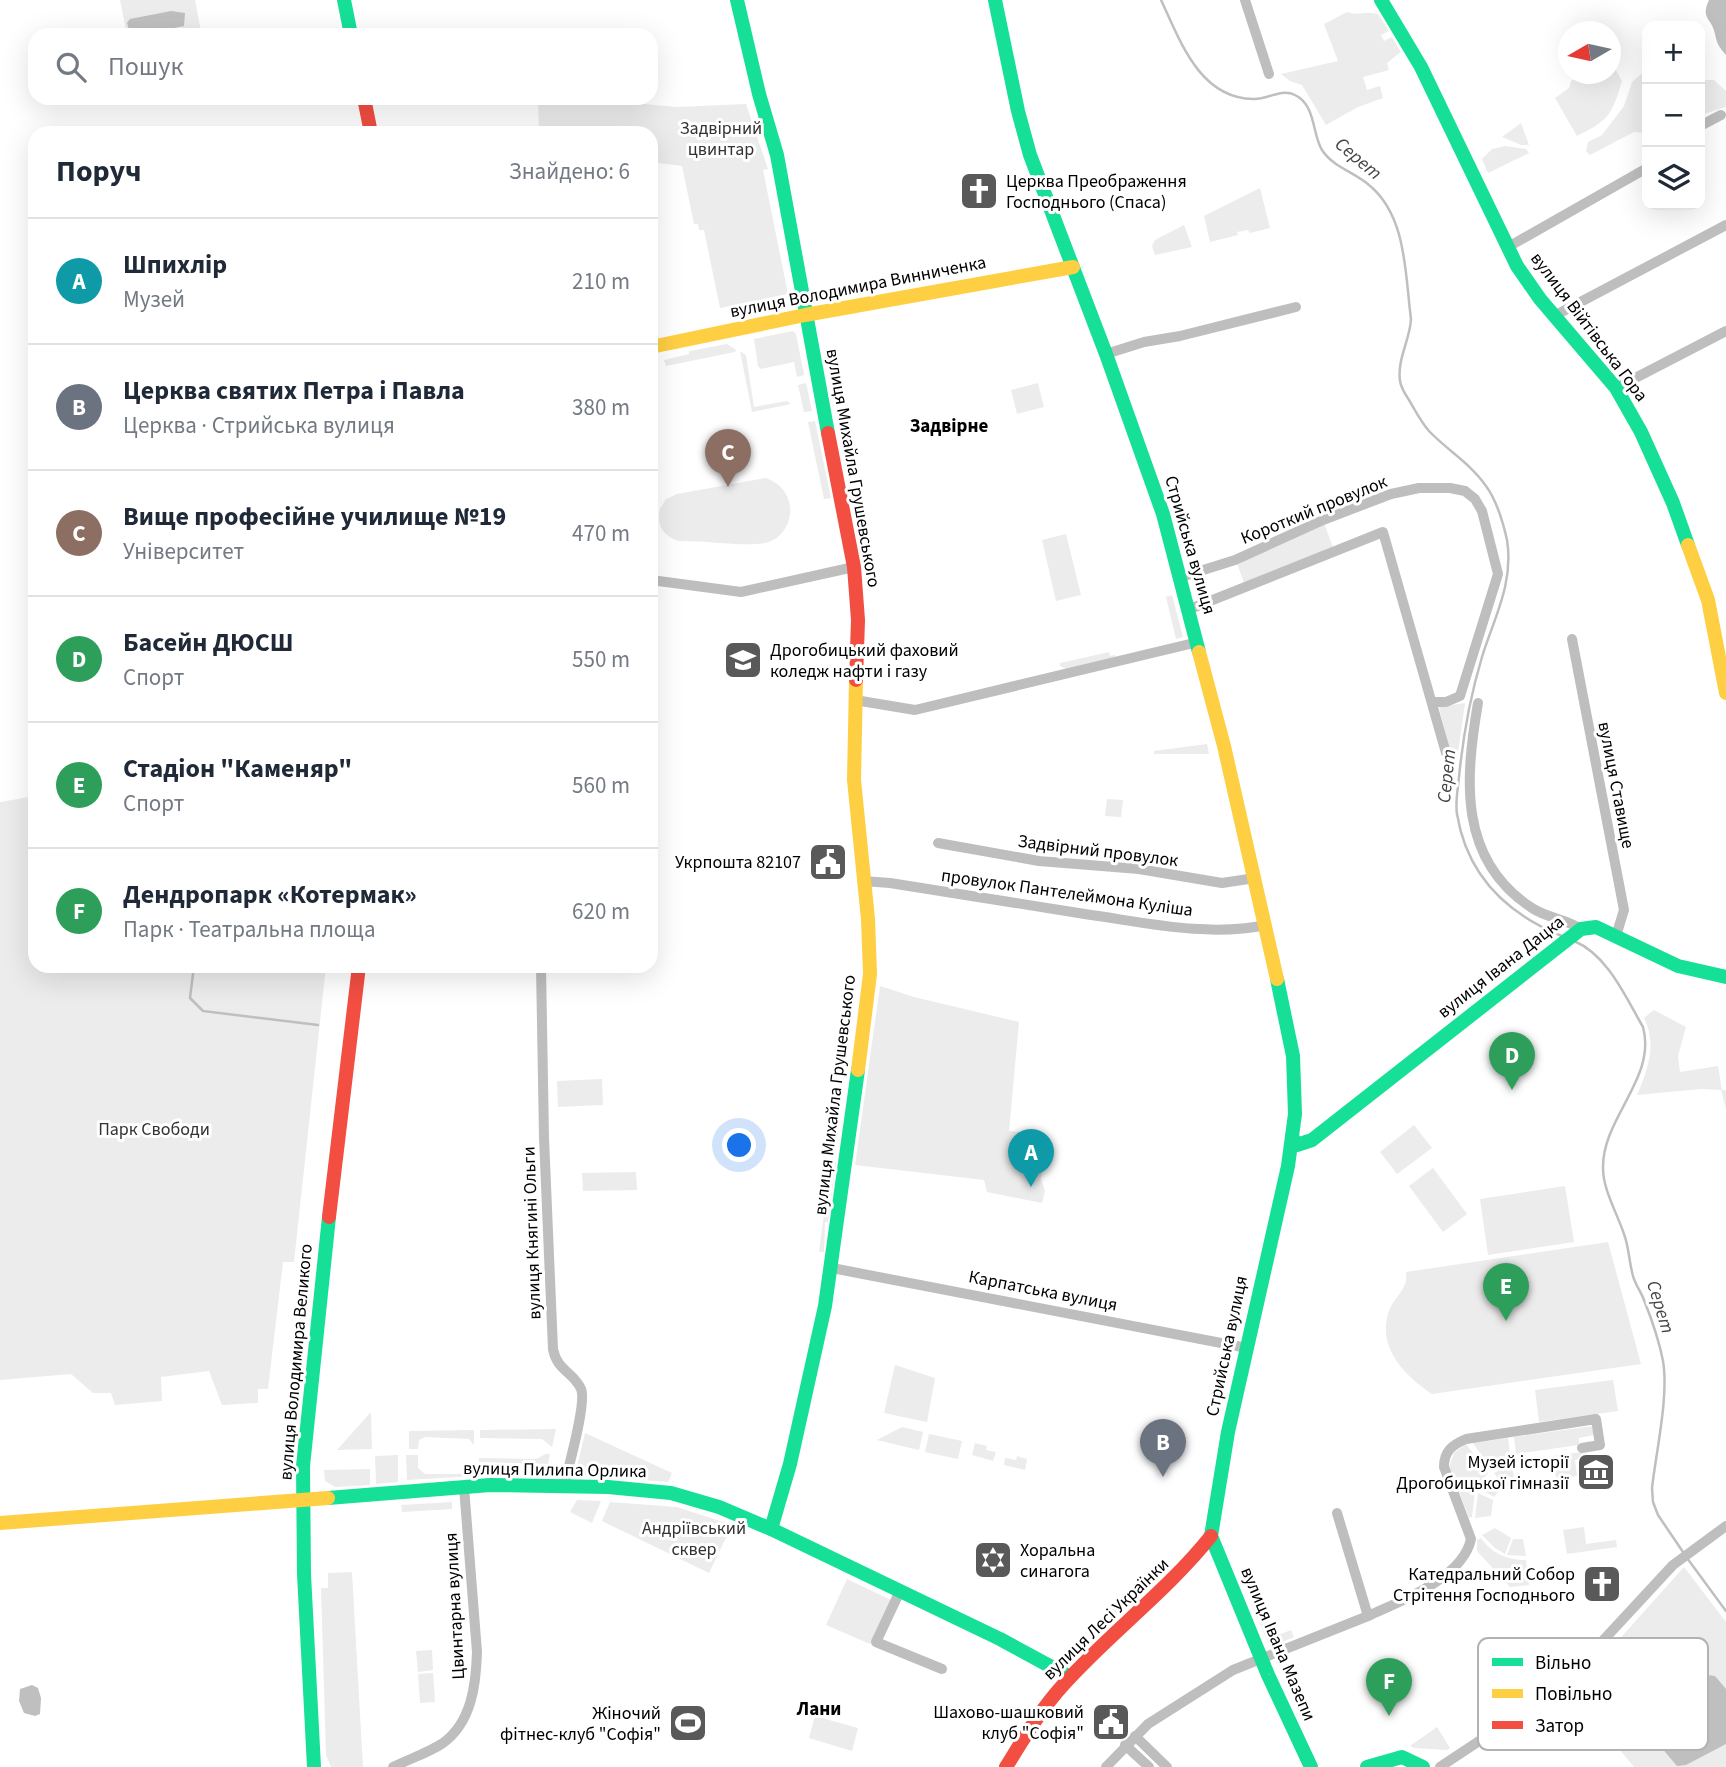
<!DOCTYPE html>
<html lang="uk">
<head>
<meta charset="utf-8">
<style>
	:root { --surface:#fff; --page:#f6f6f7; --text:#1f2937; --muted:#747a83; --line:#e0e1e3; --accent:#b45309 }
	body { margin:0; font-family:"Source Sans 3",sans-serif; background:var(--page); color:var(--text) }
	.controls { position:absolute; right:21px; top:21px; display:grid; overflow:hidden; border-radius:14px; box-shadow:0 7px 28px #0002 }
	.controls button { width:63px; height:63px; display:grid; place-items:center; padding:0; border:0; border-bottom:2px solid var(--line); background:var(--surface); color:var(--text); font:35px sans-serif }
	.compass { position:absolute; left:1558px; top:21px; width:63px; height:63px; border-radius:50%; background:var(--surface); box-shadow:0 7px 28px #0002; rotate:261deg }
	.you { position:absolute; left:740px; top:1146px; width:24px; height:24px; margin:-18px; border:5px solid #fff; border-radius:50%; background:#1a73e8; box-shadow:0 0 0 10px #1a73e833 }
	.badge { display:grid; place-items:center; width:46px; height:46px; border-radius:50%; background:var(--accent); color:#fff; font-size:23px; font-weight:700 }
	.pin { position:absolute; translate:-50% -58px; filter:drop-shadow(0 2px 4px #0008) }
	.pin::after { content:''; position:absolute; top:37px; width:24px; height:21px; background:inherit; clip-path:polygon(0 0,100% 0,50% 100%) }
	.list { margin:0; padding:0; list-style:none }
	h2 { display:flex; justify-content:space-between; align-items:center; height:91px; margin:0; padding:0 28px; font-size:30px }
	h2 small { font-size:23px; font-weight:400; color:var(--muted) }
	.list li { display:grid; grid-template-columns:46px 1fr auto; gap:21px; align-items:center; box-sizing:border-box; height:126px; padding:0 28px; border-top:2px solid var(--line) }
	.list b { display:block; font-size:26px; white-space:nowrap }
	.list p { margin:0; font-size:23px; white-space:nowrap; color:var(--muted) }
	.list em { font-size:23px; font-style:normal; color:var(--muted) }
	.icon { flex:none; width:38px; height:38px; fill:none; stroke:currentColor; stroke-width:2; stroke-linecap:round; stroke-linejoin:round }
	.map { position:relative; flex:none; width:1726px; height:1767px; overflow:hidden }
	.search { position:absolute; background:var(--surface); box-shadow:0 7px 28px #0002; left:28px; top:28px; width:630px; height:77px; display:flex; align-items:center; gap:18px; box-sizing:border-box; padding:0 24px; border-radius:21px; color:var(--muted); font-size:26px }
	.panel { position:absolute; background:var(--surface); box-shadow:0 7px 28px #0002; left:28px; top:126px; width:630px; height:847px; border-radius:21px }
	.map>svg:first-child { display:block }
	.green { fill:#ececec }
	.water { fill:#bfbfbf }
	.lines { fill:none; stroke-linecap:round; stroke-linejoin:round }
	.stream { stroke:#bfbfbf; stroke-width:2.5 }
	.street { stroke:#bebebe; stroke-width:10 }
	.fast { stroke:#16e098; stroke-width:14 }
	.slow { stroke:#ffcf43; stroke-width:14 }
	.jam { stroke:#f24e42; stroke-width:14 }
	.labels { text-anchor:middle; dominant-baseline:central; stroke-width:6; stroke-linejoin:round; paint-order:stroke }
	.park-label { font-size:18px; fill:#333; stroke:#fff }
	.poi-label { font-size:18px; fill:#000; stroke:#fff; text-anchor:end }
	.street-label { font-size:18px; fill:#000; stroke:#fff }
	.water-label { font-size:19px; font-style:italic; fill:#444; stroke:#fff }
	.neighbourhood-label { font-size:19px; font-weight:bold; fill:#000; stroke:#fff }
	.key { fill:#fff; stroke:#b2b2b2; stroke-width:2 }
	.key-label { font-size:19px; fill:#000 }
</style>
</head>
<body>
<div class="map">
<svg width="1726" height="1767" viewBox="0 0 1726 1767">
	<rect width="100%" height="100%" fill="#fff"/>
	<g class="green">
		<path d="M120,0h75l6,31 -24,4h-50z"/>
		<path d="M1347,12c10,4 20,-1 31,2l11,17 -8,4 3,6 8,-4 9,15 -14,11 2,7 -26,7 4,13 13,-4 3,12 -25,9 -32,18 -24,-40 -12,-4 -9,-7 57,-13 -14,-37z"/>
		<path d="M1611,61l11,20c-10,34 -13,39 -45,55l-22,-38 14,-10 2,-7 10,-7h29z"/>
		<path d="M1647,69v64l-13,-1 -44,23 -4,-4 2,-9 14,-7 22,-29 8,-24z"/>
		<path d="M1700,80h14l12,11v16l-26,8z"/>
		<path d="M538,98h40l99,9 69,-3 22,65 -5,1 25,124 -68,14 -16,-78h-5l-1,-6h-4l-12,-58 -31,-4v-29h-112z"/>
		<path d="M1521,123l8,22h-8l-19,-8z"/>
		<path d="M1505,146l21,3 3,4 -41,20 -6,-14 10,-10z"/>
		<path d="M1260,188l10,40 -20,5 -2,-3 -11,2 1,3 -28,7 -6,-26z"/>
		<path d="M1184,225l8,22 -37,8 -3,-9 3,-6z"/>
		<path d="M793,331l3,3 8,41 -7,2 -3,-15 -33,7 -3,-3 -4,-27z"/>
		<path d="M727,344l9,6 -1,2 -69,14 -2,-6 25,-6v-3z"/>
		<path d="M740,351l6,4 8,52 33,-6 4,3 -39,8z"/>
		<path d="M806,383l6,28 -8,1 -6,-27z"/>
		<path d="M1038,383l6,24 -27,7 -6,-24z"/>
		<path d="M815,421l16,77 -7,1 -16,-77z"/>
		<path d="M766,478c13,5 22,14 24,28 2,16 -8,34 -25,37 -23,4 -61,-3 -87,-2 -15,-5 -22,-17 -18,-32l6,-10 11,-5z"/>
		<path d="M1324,523l9,24 -88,39 -8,-23z"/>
		<path d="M1066,534l15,61 -25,6 -14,-61z"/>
		<path d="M1172,595l11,42 -7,2 -10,-42z"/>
		<path d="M1109,652l1,4 5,-1v2l-49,12 -6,-3v-3z"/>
		<path d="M1465,703l-8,57h-5l-13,-53z"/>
		<path d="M1207,744l2,10h-55v-3z"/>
		<path d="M35,796v170h291l-32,296h-11l-15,127h-10v14l-36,2 -13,-34 -48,6 1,24 -47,4 -4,-12h-18l-22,-19 -71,6v-578z"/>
		<path d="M1107,799l16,1 -2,17 -16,-1z"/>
		<path d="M880,986l34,11 105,25 -10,109 36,3 -4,45 4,12 -3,12 -55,-11 -3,-12 -129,-15z"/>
		<path d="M1654,1010l32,17 -8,29 2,16 38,-6 4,24h4v19l-5,-19 -20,-1 -64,6c11,-25 20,-52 7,-77z"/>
		<path d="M602,1079l1,26 -45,2 -1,-26z"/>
		<path d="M1414,1125l18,23 -35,26 -17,-22z"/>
		<path d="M831,1161l5,1 -8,60h-3l-1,30h-5z"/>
		<path d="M1433,1168l34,46 -24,18 -34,-46z"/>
		<path d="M636,1172l1,18 -54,1 -1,-18z"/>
		<path d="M1565,1186l9,56 -86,13 -8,-56z"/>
		<path d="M1608,1242l33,122 -209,30c-27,-18 -56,-47 -43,-83 6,-15 20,-23 17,-39z"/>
		<path d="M895,1365l40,13 -8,44 -43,-9z"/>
		<path d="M1613,1380l5,31 -79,11 -4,-32z"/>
		<path d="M371,1412l1,37 -35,1z"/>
		<path d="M1593,1426l1,9 -15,3v7l-63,9 -2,-17z"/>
		<path d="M902,1427l21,5 -4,18 -42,-10z"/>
		<path d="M556,1429l-4,18 -10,-8 -62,-1v-8z"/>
		<path d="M474,1430v15l-5,-6 -44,-2 -6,3 -1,9h-9v-18z"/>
		<path d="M585,1433l87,40 -4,9 -89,-7 -3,-4z"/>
		<path d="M929,1434l33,7 -4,18 -33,-7z"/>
		<path d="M1508,1438l3,23 -20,8 -18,-26z"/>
		<path d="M975,1443l12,3 -1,4 10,2 -3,9 -21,-6z"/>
		<path d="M1466,1444l22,29 -12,15 -24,-13 -3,-7 5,-15z"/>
		<path d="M1582,1452l1,7 -8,1 2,16 -21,3 -3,-23z"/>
		<path d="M546,1454h4l-2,10 -69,-2v-4l57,1z"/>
		<path d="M398,1455v27l-22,2 -1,-28z"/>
		<path d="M406,1455h12v13l7,6h49v2l-67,4z"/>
		<path d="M1017,1456l10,3 -2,11 -21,-5 1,-7 11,2z"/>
		<path d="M1512,1464l3,20 -11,3 -10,-14z"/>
		<path d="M370,1469v16l-35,2 -10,-6 -1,-11z"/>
		<path d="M1491,1476l9,13 -6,8 -14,-8z"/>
		<path d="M1456,1483l19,9 -3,25 -3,1z"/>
		<path d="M1478,1493l15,7 -2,16 -16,2z"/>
		<path d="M577,1500l24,1 -9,22 -22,-11z"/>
		<path d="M452,1502v7l-50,3 -1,-7z"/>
		<path d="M610,1502l67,5 55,18 -23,48 -107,-52z"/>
		<path d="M1584,1527l2,17 30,-4 1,7 -50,7 -4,-24z"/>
		<path d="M1495,1528l16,10 -6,16 -10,-6 -13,-13z"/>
		<path d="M1481,1538c11,16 27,22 45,22l3,25 -19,2 -33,-36v-11z"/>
		<path d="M1513,1539h10l3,17 -19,-1z"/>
		<path d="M1684,1567l42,55v145h-92l-62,-75z"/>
		<path d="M1155,1570l5,6 -22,19 -5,-5z"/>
		<path d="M352,1572l11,195h-32l-5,-12 -5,-167h7v-15z"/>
		<path d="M847,1579l44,21 -21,44 -44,-19z"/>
		<path d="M1258,1600l15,37 18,-7 3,7 -24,10 -19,-44z"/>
		<path d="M1115,1607l5,5 -29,26 -5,-6z"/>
		<path d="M432,1650l1,20 -15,2 -2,-21z"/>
		<path d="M433,1673l2,29 -15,1 -2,-29z"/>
		<path d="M815,1716l43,12 -6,23 -43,-13z"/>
		<path d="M1437,1727l13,21 -3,2 -33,-2 -4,-2z"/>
	</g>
	<g class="water">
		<path d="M1709,0h17v55c-7,-8 -9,-11 -11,-21 -3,-16 -15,-15 -6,-34z"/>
		<path d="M171,11l14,2 -1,13 -44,9 -10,-2 -3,-10 3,-4z"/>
		<path d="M1708,1675l7,1 11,13v55l-40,21 -9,1 -33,-39 -2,-6 46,-35z"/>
		<path d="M32,1685l6,3 3,10 -1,16 -5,2 -11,-3 -5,-12 1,-12z"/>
	</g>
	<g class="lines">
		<g class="stream">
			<path d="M1161,0c19,40 38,98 92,99 14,1 28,-11 42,-4 21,10 17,39 27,55 11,17 32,22 47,35 38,31 36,89 42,134 -1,21 -14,40 -11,62 1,7 5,13 9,19 6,10 12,22 20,31 18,19 42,33 57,55 11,15 17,36 21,54 7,43 -13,78 -25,117 -12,40 -19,79 -23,120 -1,12 -4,25 -2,37 10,61 48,99 105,122"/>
			<path d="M1574,941c34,14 52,57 69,86 14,51 -41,91 -40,141 0,22 14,45 21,66 5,13 5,28 9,42 2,8 8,16 11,24 8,20 15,40 19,61 6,35 -7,91 -11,127l1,14 5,13 25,37"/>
			<path d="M194,966l-4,32 13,13 115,14"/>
			<path d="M1687,1558l39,53"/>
		</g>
		<g class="street">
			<path d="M1245,0l24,74"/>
			<path d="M1700,126l21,-11"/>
			<path d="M1508,247l139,-79"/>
			<path d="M1554,316l172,-91"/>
			<path d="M1106,354l38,-12 36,-6 116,-29"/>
			<path d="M1616,388l110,-57"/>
			<path d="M1181,577l54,-17 88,-40 68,-26 28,-6h31l15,3 10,8 7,12 16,63 -38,122 -14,6h-13"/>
			<path d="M651,580l90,12 113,-25"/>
			<path d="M1190,609l193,-77 63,221"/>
			<path d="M1572,639l52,271 -8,26"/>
			<path d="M855,700l60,10 283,-68"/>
			<path d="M1478,703c-13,76 -20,157 54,205 15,10 34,11 49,21"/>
			<path d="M938,843l101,18 100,8 83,14 33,-5"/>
			<path d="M863,881l27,2c67,11 134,21 201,32 57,8 118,22 175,10"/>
			<path d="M541,966l3,172 9,211c4,22 21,23 28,40 6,13 -13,80 -17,97"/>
			<path d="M832,1268l415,80"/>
			<path d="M900,1591l-24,51 66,27"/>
			<path d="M1368,1616c33,-15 95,-38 103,-77l-27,-72c0,-16 8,-22 22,-28l130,-20 4,26 -18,3"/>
			<path d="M1135,1736l32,31"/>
			<path d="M1125,1745l24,22"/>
			<path d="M393,1767c16,-8 35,-14 50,-24 29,-21 33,-59 34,-91l-13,-165"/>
			<path d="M1106,1767l42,-43 85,-54 135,-54 -31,-103"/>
			<path d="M1440,1767l119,-79 114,-123 53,-39"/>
		</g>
		<g class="fast">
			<path d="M344,0l7,35"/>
			<path d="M737,0l22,94 18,61 51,278"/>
			<path d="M995,0l23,111 12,44 76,199 57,160 36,138"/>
			<path d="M1381,0l40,67 96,199 23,33 76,89 25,44 32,71 15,42"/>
			<path d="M1277,979l16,77 2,58 -7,52 -60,266 -17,104 57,139 43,92"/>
			<path d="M1292,1137l5,8 15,-5 269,-211 15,-2 82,39 48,11"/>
			<path d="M328,1498l162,-13 118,2 63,6 48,14 52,22 229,110 70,38"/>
			<path d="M771,1529l19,-65 35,-158 33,-236"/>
			<path d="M314,1767l-10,-193 -1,-108 26,-249"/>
			<path d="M1367,1767l35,-10 21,10"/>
		</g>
		<g class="slow">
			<path d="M651,347l154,-32 268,-48"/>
			<path d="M1688,545l20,55 18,93"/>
			<path d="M1199,652l25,94 53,233"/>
			<path d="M856,680l-2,100 14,139 2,55 -12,96"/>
			<path d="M0,1523l328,-25"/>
		</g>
		<g class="jam">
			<path d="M364,98l7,35"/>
			<path d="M828,433l26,134 4,53 -2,60"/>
			<path d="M329,1217l30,-251"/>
			<path d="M1006,1767c18,-29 35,-58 58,-83 47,-52 103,-93 147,-148"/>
		</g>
	</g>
	<defs>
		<symbol id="church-square" viewBox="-11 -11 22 22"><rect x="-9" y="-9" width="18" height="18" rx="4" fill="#595959" stroke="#fff"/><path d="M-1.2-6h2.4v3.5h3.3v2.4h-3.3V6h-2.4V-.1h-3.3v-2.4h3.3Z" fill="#fff"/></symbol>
		<symbol id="university-square" viewBox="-11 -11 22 22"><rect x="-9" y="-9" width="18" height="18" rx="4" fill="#595959" stroke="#fff"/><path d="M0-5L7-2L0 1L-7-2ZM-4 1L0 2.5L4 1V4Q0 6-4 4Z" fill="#fff"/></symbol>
		<symbol id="civic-square" viewBox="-11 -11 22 22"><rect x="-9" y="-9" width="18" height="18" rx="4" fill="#595959" stroke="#fff"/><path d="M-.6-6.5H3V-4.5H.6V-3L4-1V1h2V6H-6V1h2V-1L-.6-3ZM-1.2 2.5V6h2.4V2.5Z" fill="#fff"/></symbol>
		<symbol id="museum-square" viewBox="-11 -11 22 22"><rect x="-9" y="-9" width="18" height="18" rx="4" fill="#595959" stroke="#fff"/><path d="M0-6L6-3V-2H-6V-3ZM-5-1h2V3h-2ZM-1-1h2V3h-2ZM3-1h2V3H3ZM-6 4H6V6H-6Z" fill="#fff"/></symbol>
		<symbol id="synagogue-square" viewBox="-11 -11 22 22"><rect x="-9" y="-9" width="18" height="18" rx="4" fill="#595959" stroke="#fff"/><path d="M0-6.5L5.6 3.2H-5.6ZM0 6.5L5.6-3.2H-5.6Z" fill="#fff"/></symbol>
		<symbol id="stadium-square" viewBox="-11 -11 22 22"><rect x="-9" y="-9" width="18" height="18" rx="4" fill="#595959" stroke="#fff"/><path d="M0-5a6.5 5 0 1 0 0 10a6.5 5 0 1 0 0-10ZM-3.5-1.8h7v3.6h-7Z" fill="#fff"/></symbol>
	</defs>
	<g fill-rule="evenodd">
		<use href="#church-square" x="957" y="169" width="44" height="44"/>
		<use href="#university-square" x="721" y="638" width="44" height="44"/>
		<use href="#civic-square" x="806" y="840" width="44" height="44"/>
		<use href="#museum-square" x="1574" y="1450" width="44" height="44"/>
		<use href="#synagogue-square" x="971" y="1538" width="44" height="44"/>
		<use href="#church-square" x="1580" y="1562" width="44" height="44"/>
		<use href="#civic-square" x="1089" y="1700" width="44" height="44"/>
		<use href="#stadium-square" x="666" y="1701" width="44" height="44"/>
	</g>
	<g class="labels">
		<g class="park-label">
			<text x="721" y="128">Задвірний<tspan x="721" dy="21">цвинтар</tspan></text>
			<text x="154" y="1129">Парк Свободи</text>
			<text x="694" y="1528">Андріївський<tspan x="694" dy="21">сквер</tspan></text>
		</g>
		<g class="poi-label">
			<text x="1006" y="181" text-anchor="start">Церква Преображення<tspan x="1006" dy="21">Господнього (Спаса)</tspan></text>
			<text x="770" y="650" text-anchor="start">Дрогобицький фаховий<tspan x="770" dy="21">коледж нафти і газу</tspan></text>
			<text x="801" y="862">Укрпошта 82107</text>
			<text x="1569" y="1462">Музей історії<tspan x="1569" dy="21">Дрогобицької гімназії</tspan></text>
			<text x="1020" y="1550" text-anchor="start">Хоральна<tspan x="1020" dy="21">синагога</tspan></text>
			<text x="1575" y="1574">Катедральний Собор<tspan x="1575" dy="21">Стрітення Господнього</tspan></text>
			<text x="1084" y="1712">Шахово-шашковий<tspan x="1084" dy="21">клуб "Софія"</tspan></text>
			<text x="661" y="1713">Жіночий<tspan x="661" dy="21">фітнес-клуб "Софія"</tspan></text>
		</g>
		<g class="street-label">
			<text transform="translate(858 287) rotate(-11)">вулиця Володимира Винниченка</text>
			<text transform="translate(1589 327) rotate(53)">вулиця Війтівська Гора</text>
			<text transform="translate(853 468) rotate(80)">вулиця Михайла Грушевського</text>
			<text transform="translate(1314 510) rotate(-22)">Короткий провулок</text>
			<text transform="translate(1190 545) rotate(74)">Стрийська вулиця</text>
			<text transform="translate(1616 785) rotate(79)">вулиця Ставище</text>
			<text transform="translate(1098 851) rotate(7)">Задвірний провулок</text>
			<text transform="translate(1067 893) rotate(8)">провулок Пантелеймона Куліша</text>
			<text transform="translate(1501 967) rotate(-38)">вулиця Івана Дацка</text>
			<text transform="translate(835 1095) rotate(-83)">вулиця Михайла Грушевського</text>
			<text transform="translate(532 1233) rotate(-92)">вулиця Княгині Ольги</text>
			<text transform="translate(1043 1291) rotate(11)">Карпатська вулиця</text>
			<text transform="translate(1227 1346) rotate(-78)">Стрийська вулиця</text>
			<text transform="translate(296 1362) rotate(-85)">вулиця Володимира Великого</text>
			<text transform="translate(555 1470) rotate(1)">вулиця Пилипа Орлика</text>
			<text transform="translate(455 1606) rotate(-93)">Цвинтарна вулиця</text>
			<text transform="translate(1106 1619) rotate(-44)">вулиця Лесі Українки</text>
			<text transform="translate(1278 1644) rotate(67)">вулиця Івана Мазепи</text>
		</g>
		<g class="water-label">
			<text transform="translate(1358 159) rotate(40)">Серет</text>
			<text transform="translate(1447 776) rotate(-84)">Серет</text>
			<text transform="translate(1660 1307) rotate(73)">Серет</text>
		</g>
		<g class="neighbourhood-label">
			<text x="949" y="426">Задвірне</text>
			<text x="819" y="1709">Лани</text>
		</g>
	</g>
	<rect x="1478" y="1638" width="230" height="112" rx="10" class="key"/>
	<rect x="1492" y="1658" width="31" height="8" fill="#16e098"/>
	<rect x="1492" y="1689" width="31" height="9" fill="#ffcf43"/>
	<rect x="1492" y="1721" width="31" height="8" fill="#f24e42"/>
	<g class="key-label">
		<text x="1535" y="1669">Вільно</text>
		<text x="1535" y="1700">Повільно</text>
		<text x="1535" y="1732">Затор</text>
	</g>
</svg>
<div class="controls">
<button>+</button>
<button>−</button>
<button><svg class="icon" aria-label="layers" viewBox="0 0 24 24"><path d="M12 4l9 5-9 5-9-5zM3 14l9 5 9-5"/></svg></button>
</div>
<svg class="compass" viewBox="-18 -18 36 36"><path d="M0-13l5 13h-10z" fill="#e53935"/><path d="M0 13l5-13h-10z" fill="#747a83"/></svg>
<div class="you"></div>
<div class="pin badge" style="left:1031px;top:1187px;background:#0f9aa8">A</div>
<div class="pin badge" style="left:1163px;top:1477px;background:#6b7280">B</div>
<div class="pin badge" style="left:728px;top:487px;background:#8d6e63">C</div>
<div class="pin badge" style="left:1512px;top:1090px;background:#2e9e5b">D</div>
<div class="pin badge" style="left:1506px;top:1321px;background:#2e9e5b">E</div>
<div class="pin badge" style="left:1389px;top:1716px;background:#2e9e5b">F</div>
<div class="search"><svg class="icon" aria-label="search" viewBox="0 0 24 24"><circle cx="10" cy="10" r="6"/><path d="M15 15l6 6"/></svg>Пошук</div>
<section class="panel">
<h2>Поруч<small>Знайдено: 6</small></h2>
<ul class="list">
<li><span class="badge" style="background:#0f9aa8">A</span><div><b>Шпихлір</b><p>Музей</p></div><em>210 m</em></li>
<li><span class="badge" style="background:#6b7280">B</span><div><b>Церква святих Петра і Павла</b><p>Церква · Стрийська вулиця</p></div><em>380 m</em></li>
<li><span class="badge" style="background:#8d6e63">C</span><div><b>Вище професійне училище №19</b><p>Університет</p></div><em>470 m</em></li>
<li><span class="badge" style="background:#2e9e5b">D</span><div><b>Басейн ДЮСШ</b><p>Спорт</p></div><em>550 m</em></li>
<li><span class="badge" style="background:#2e9e5b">E</span><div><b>Стадіон &quot;Каменяр&quot;</b><p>Спорт</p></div><em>560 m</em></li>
<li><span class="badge" style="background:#2e9e5b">F</span><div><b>Дендропарк «Котермак»</b><p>Парк · Театральна площа</p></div><em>620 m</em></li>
</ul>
</section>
</div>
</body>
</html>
